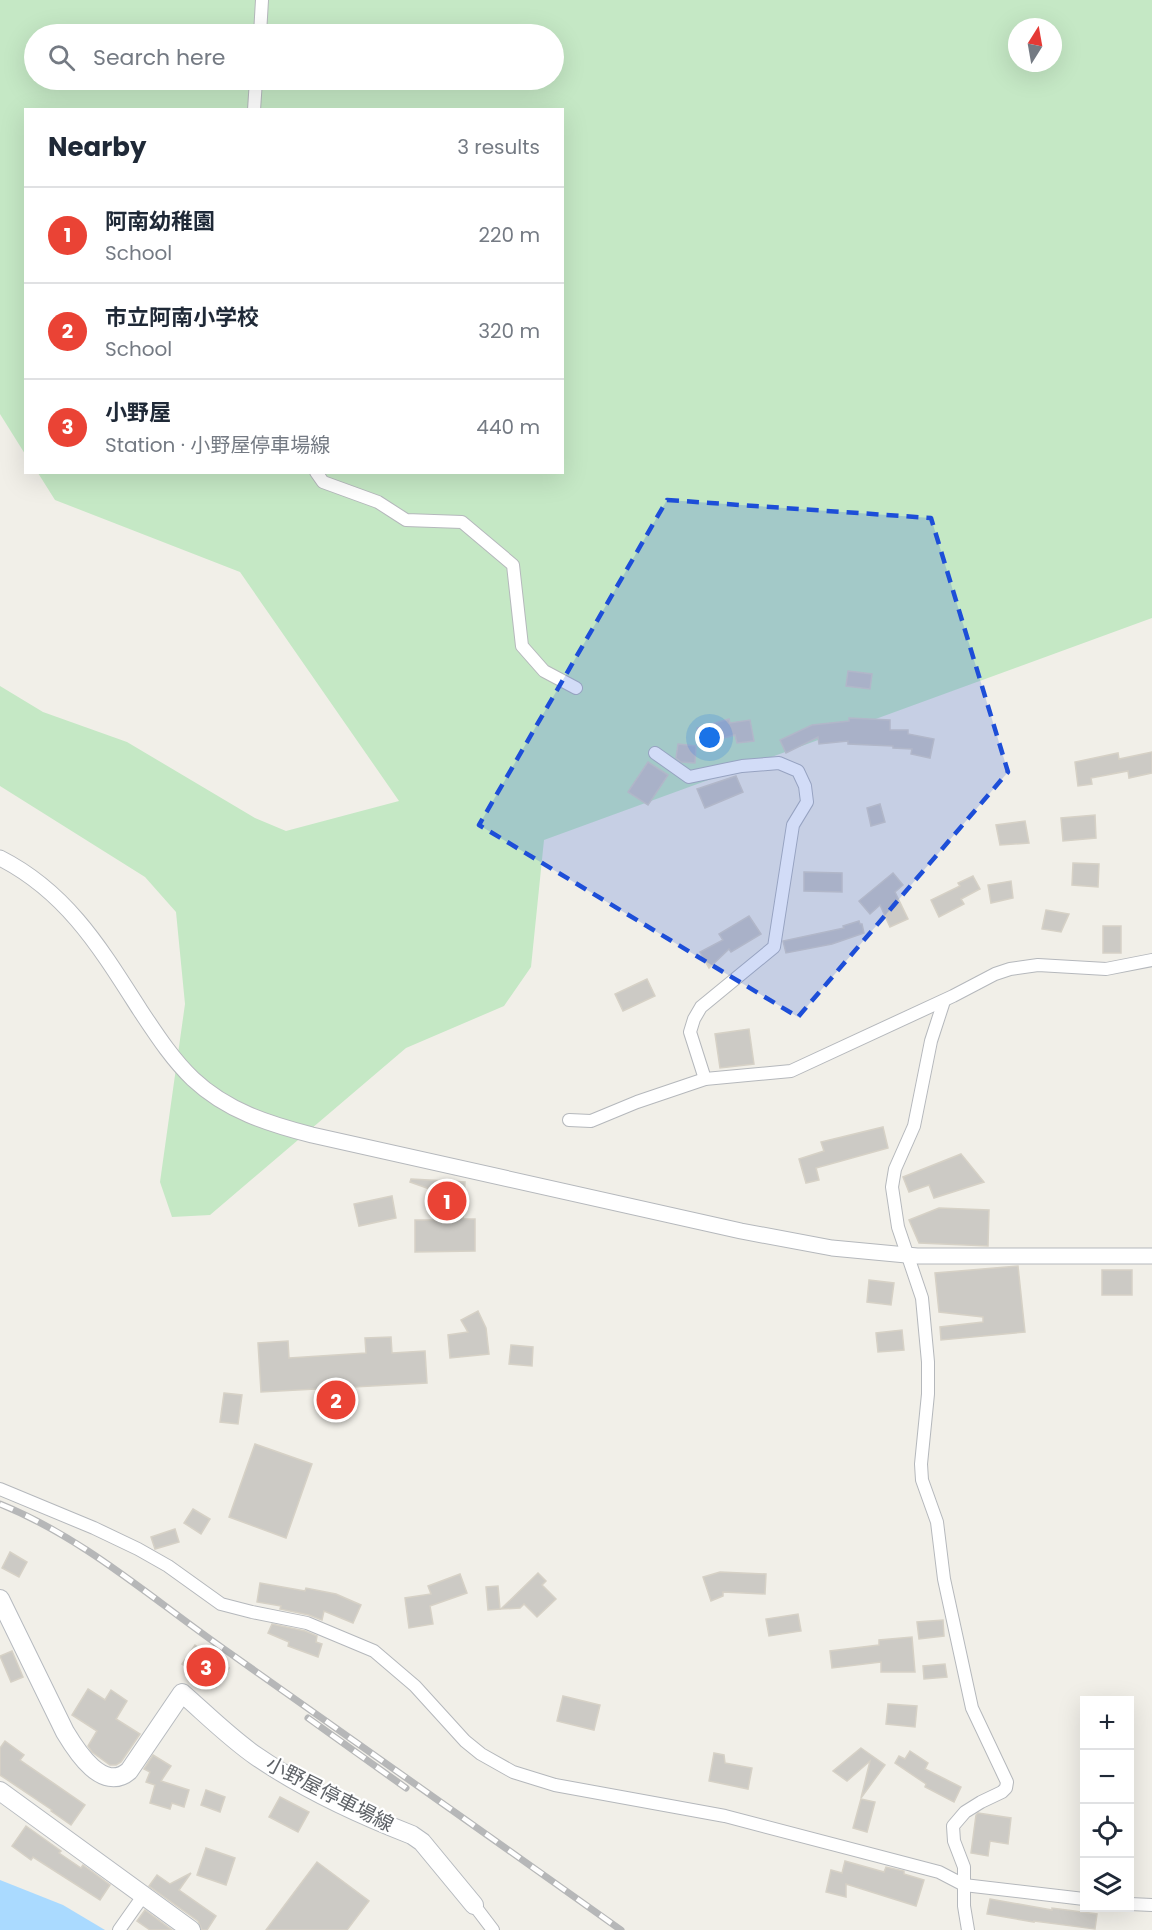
<!DOCTYPE html>
<html lang="en">
<head>
<meta charset="utf-8">
<style>
	:root { --surface:#fff; --page:#f2f2f3; --text:#1f2937; --muted:#747a83; --line:#e0e1e3; --accent:#ea4335 }
	body { margin:0; font-family:Poppins,"Noto Sans JP",sans-serif; background:var(--page); color:var(--text) }
	.controls { position:absolute; right:18px; bottom:18px; display:grid; overflow:hidden; border-radius:0px; box-shadow:0 6px 24px #0002 }
	.controls button { width:54px; height:54px; display:grid; place-items:center; padding:0; border:0; border-bottom:2px solid var(--line); background:var(--surface); color:var(--text); font:30px sans-serif }
	.compass { position:absolute; left:1008px; top:18px; width:54px; height:54px; border-radius:50%; background:var(--surface); box-shadow:0 6px 24px #0002; rotate:11deg }
	.you { position:absolute; left:710px; top:738px; width:21px; height:21px; margin:-15px; border:4px solid #fff; border-radius:50%; background:#1a73e8; box-shadow:0 0 0 9px #1a73e833 }
	.badge { display:grid; place-items:center; width:39px; height:39px; border-radius:50%; background:var(--accent); color:#fff; font-size:20px; font-weight:700 }
	.pin { position:absolute; translate:-50% -50%; border:3px solid #fff; box-shadow:0 2px 6px #0006 }
	.list { margin:0; padding:0; list-style:none }
	h2 { display:flex; justify-content:space-between; align-items:center; height:78px; margin:0; padding:0 24px; font-size:26px }
	h2 small { font-size:20px; font-weight:400; color:var(--muted) }
	.list li { display:grid; grid-template-columns:39px 1fr auto; gap:18px; align-items:center; box-sizing:border-box; height:96px; padding:0 24px; border-top:2px solid var(--line) }
	.list b { display:block; font-size:22px; white-space:nowrap }
	.list p { margin:0; font-size:20px; white-space:nowrap; color:var(--muted) }
	.list em { font-size:20px; font-style:normal; color:var(--muted) }
	.icon { flex:none; width:33px; height:33px; fill:none; stroke:currentColor; stroke-width:2; stroke-linecap:round; stroke-linejoin:round }
	.map { position:relative; flex:none; width:1152px; height:1930px; overflow:hidden }
	.search { position:absolute; background:var(--surface); box-shadow:0 6px 24px #0002; left:24px; top:24px; width:540px; height:66px; display:flex; align-items:center; gap:15px; box-sizing:border-box; padding:0 21px; border-radius:33px; color:var(--muted); font-size:22px }
	.panel { position:absolute; background:var(--surface); box-shadow:0 6px 24px #0002; left:24px; top:108px; width:540px; height:366px; border-radius:0px }
	.map>svg:first-child { display:block }
	.green { fill:#c5e8c5; fill-rule:evenodd }
	.water { fill:#aadaff }
	.building { fill:#cccac5; stroke:#d6d1c6; stroke-width:1.5 }
	.lines { fill:none; stroke-linecap:round; stroke-linejoin:round }
	.minor-casing { stroke:#b5b8bc; stroke-width:14 }
	.tertiary-casing { stroke:#b5b8bc; stroke-width:17 }
	.secondary-casing { stroke:#b6babf; stroke-width:20 }
	.minor { stroke:#fff; stroke-width:12 }
	.tertiary { stroke:#fff; stroke-width:15 }
	.secondary { stroke:#fff; stroke-width:18 }
	.rail-casing { stroke:#b6b7b8; stroke-width:7 }
	.rail { stroke:#fff; stroke-width:4.5; stroke-dasharray:14; stroke-linecap:butt }
	.marked { fill:#1d4ed8; fill-opacity:0.2; stroke:#1d4ed8; stroke-width:4.5; stroke-dasharray:12 8; stroke-linejoin:round }
	.labels { text-anchor:middle; dominant-baseline:central; stroke-width:4.5; stroke-linejoin:round; paint-order:stroke }
	.street-label { font-size:20px; fill:#5f6368; stroke:#fff }
</style>
</head>
<body>
<div class="map">
<svg width="1152" height="1930" viewBox="0 0 1152 1930">
	<rect width="100%" height="100%" fill="#f1efe8"/>
	<path class="green" d="M0,0h1152v618l-608,222 -13,127 -27,39 -98,42 -196,167 -38,2 -12,-35 25,-178 -9,-92 -31,-35 -145,-91v-100l43,26 84,30 128,76 31,13 113,-30 -159,-229 -185,-72 -17,-27 524,-1v-362h-536l-1,344 -25,-40zM1017,27h36v36h-36zM34,34h520v46h-520z"/>
	<path class="water" d="M0,1880l63,25 42,25h-105z"/>
	<g class="building">
		<path d="M848,671l24,3 -2,15 -24,-3z"/>
		<path d="M849,718l41,2v10h18v4l26,5 -4,19 -19,-4 1,-5 -19,-1v-2l-45,-2v-3l-29,3 -1,-7 -32,16 -6,-13 32,-15 37,-4z"/>
		<path d="M729,719l1,4 20,-3 4,21 -17,2 -2,-8 -34,9 -4,-16z"/>
		<path d="M678,744l18,2 -1,17 -14,-1 -5,-4z"/>
		<path d="M1152,752v21l-23,5 -1,-7 -37,7 1,6 -14,2 -3,-24 43,-9 1,6z"/>
		<path d="M648,762l20,13 -20,30 -20,-13z"/>
		<path d="M736,776l7,16 -38,16 -8,-19z"/>
		<path d="M880,804l5,18 -14,4 -4,-18z"/>
		<path d="M1095,815l1,23 -33,3 -2,-23z"/>
		<path d="M1025,821l4,22 -29,2 -4,-20z"/>
		<path d="M1073,863l26,1 -1,23 -26,-2z"/>
		<path d="M804,872l38,1v19l-38,-1z"/>
		<path d="M893,873l10,12 -8,7 13,27 -18,8 -10,-22 -10,9 -11,-13z"/>
		<path d="M973,876l7,13 -19,10 3,5 -25,13 -8,-17 29,-14 -2,-3z"/>
		<path d="M1011,881l2,17 -22,5 -3,-18z"/>
		<path d="M1046,910l23,4 -8,18 -19,-3z"/>
		<path d="M749,916l12,18 -30,18 -2,-3 -20,19 -9,-16 23,-12 -4,-6z"/>
		<path d="M859,921l1,3h2l2,9 -32,11 -46,9 -3,-12 61,-13 -1,-2z"/>
		<rect x="1103" y="926" width="18" height="27"/>
		<path d="M647,979l8,17 -32,15 -8,-17z"/>
		<path d="M749,1029l5,35 -34,4 -5,-34z"/>
		<path d="M883,1127l5,21 -72,20 3,12 -13,3 -7,-24 25,-8 -3,-9z"/>
		<path d="M961,1154l23,28 -50,16 -5,-13 -20,7 -6,-15z"/>
		<path d="M411,1179l54,3 -2,37h12v32l-60,1v-32h21l2,-28 -28,-10z"/>
		<path d="M392,1196l4,22 -37,8 -5,-22z"/>
		<path d="M939,1208l50,2 -1,36 -69,-3 -10,-23z"/>
		<path d="M1018,1266l7,66 -84,8 -1,-13 43,-5v-5l-44,-5 -4,-39z"/>
		<rect x="1102" y="1270" width="30" height="25"/>
		<path d="M869,1280l25,3 -3,22 -24,-3z"/>
		<path d="M478,1311l8,17 3,26 -39,4 -2,-23 20,-3 -7,-12z"/>
		<path d="M902,1330l2,20 -26,2 -2,-19z"/>
		<path d="M391,1337l1,16 33,-2 2,32 -166,9 -3,-49 30,-2 1,17 77,-5 -1,-15z"/>
		<path d="M511,1345l22,2 -1,19 -23,-2z"/>
		<path d="M224,1393l18,2 -4,29 -18,-2z"/>
		<path d="M255,1444l57,20 -26,74 -57,-21z"/>
		<path d="M193,1509l17,10 -9,15 -17,-11z"/>
		<path d="M175,1529l4,13 -24,7 -4,-12z"/>
		<path d="M10,1552l17,10 -8,15 -17,-9z"/>
		<path d="M720,1572l46,2 -1,20 -42,-2v4l-12,5 -8,-24z"/>
		<path d="M538,1573l8,8 -4,4 14,14 -19,18 -13,-13 -4,4 -19,1z"/>
		<path d="M460,1574l7,19 -37,13 3,18 -24,4 -4,-30 26,-4 -3,-8z"/>
		<path d="M260,1583l45,8 1,-3 30,6 25,11 -8,18 -29,-12 -2,9 -13,-5 -29,-6 1,-3 -24,-4z"/>
		<path d="M498,1586l2,23 -12,1 -2,-23z"/>
		<path d="M798,1614l3,17 -32,5 -3,-17z"/>
		<path d="M943,1620l1,16 -25,3 -2,-17z"/>
		<path d="M272,1624l33,7 12,5 -1,6 6,2 -4,13 -30,-11 1,-4 -21,-9z"/>
		<path d="M912,1637l3,35h-34v-10l-49,6 -2,-17 49,-6v-5z"/>
		<path d="M195,1645l34,23 -13,19 -34,-23z"/>
		<path d="M12,1651l11,26 -12,5 -11,-26z"/>
		<path d="M945,1664l2,13 -23,2 -1,-13z"/>
		<path d="M88,1689l17,11 6,-10 16,11 -11,18 24,15 -19,28 -5,3h-6l-18,-13 -4,-6 9,-15 -25,-16z"/>
		<path d="M563,1696l37,9 -6,25 -37,-9z"/>
		<path d="M888,1704l29,2 -2,21 -29,-3z"/>
		<path d="M5,1741l19,14 -4,5 65,45 -14,20 -20,-14 1,-1 -52,-35v-27z"/>
		<path d="M861,1748l24,17 -24,33 9,-37 -23,20 -14,-10z"/>
		<path d="M910,1751l18,12 -3,6 36,18 -7,15 -29,-15 1,-3 -31,-21 4,-7 6,3z"/>
		<path d="M714,1753l10,2 1,8 27,5 -4,21 -39,-8z"/>
		<path d="M153,1755l18,11 -10,15 28,9 -5,17 -12,-4 -2,6 -20,-6 5,-18 -9,-3 4,-10 -6,-3z"/>
		<path d="M206,1790l19,7 -5,15 -19,-7z"/>
		<path d="M280,1797l29,15 -11,20 -29,-15z"/>
		<path d="M861,1799l14,3 -8,30 -14,-4z"/>
		<path d="M978,1813l33,5 -3,26 -18,-3 -2,15 -17,-3 5,-38z"/>
		<path d="M26,1826l35,25 -2,2 22,15 2,-3 27,20 -10,15 -67,-43 -2,3 -19,-14z"/>
		<path d="M206,1848l29,10 -9,27 -29,-10z"/>
		<path d="M845,1861l39,11 2,-5 18,4v3l20,6 -8,26 -70,-22v13l-20,-5 5,-22 11,3z"/>
		<path d="M317,1862l52,39 -22,29h-81z"/>
		<path d="M191,1873l-12,17 37,26 -9,14h-5l-4,-9 -49,-35 8,-11 13,9z"/>
		<path d="M990,1899l62,11v-2l45,6 -2,15 -61,-8v1l-47,-8z"/>
		<path d="M145,1910l27,20h-22l-13,-9z"/>
	</g>
	<g class="lines">
		<defs>
			<g id="minor">
				<path d="M260,34l2,-34"/>
				<path d="M254,110l2,-30"/>
				<path d="M316,472l7,10 55,20 28,18 56,2 51,43 9,81 22,25 32,17"/>
				<path d="M655,753l34,24 53,-11 37,-3 19,8 7,15 2,16 -14,23 -19,122 -73,60 -7,12 -4,13 15,47"/>
				<path d="M944,1001l-13,40 -17,85 -19,43 -3,18 6,40 24,71 6,64v32l-7,70 1,16 15,42 7,57 28,129 35,74 -1,6 -4,4 -21,10 -16,10 -12,14 1,15 10,26v39l4,24"/>
				<path d="M569,1120l22,1 46,-19 68,-23 86,-8 162,-75 42,-22 15,-5 28,-4 68,4 46,-9"/>
				<path d="M0,1489l94,39 44,21 30,17 53,38 31,8 55,11 67,28 41,35 50,55 16,13 32,18 42,13 170,31 214,56 25,13 120,14"/>
				<path d="M1130,1904l22,1"/>
				<path d="M474,1905l19,25"/>
				<path d="M119,1930l24,-34"/>
			</g>
			<path id="tertiary" d="M0,858c67,34 101,91 140,152 16,24 32,49 53,69 34,32 76,45 119,56l429,96 91,17 85,8h235"/>
			<g id="secondary">
				<path d="M0,1599l65,133c12,20 38,61 64,39l53,-78c24,21 48,45 74,63 48,33 102,58 156,79l10,7 52,63"/>
				<path d="M0,1791l191,139"/>
			</g>
		</defs>
		<use href="#minor" class="minor-casing"/>
		<use href="#tertiary" class="tertiary-casing"/>
		<use href="#secondary" class="secondary-casing"/>
		<use href="#minor" class="minor"/>
		<use href="#tertiary" class="tertiary"/>
		<use href="#secondary" class="secondary"/>
		<defs>
			<g id="rail">
				<path d="M0,1504c84,34 151,94 224,145 133,94 265,187 397,281"/>
				<path d="M308,1718l98,70"/>
			</g>
		</defs>
		<use href="#rail" class="rail-casing"/>
		<use href="#rail" class="rail"/>
	</g>
	<path class="marked" d="M667,500l264,18 77,254 -210,245 -319,-192z"/>
	<g class="labels">
		<g class="street-label">
			<text transform="translate(330 1794) rotate(27)">小野屋停車場線</text>
		</g>
	</g>
</svg>
<div class="controls">
<button>+</button>
<button>−</button>
<button><svg class="icon" aria-label="locate" viewBox="0 0 24 24"><circle cx="12" cy="12" r="6"/><path d="M12 2v4M12 18v4M2 12h4M18 12h4"/></svg></button>
<button><svg class="icon" aria-label="layers" viewBox="0 0 24 24"><path d="M12 4l9 5-9 5-9-5zM3 14l9 5 9-5"/></svg></button>
</div>
<svg class="compass" viewBox="-18 -18 36 36"><path d="M0-13l5 13h-10z" fill="#e53935"/><path d="M0 13l5-13h-10z" fill="#747a83"/></svg>
<div class="you"></div>
<div class="pin badge" style="left:447px;top:1201px">1</div>
<div class="pin badge" style="left:336px;top:1400px">2</div>
<div class="pin badge" style="left:206px;top:1667px">3</div>
<div class="search"><svg class="icon" aria-label="search" viewBox="0 0 24 24"><circle cx="10" cy="10" r="6"/><path d="M15 15l6 6"/></svg>Search here</div>
<section class="panel">
<h2>Nearby<small>3 results</small></h2>
<ul class="list">
<li><span class="badge">1</span><div><b>阿南幼稚園</b><p>School</p></div><em>220 m</em></li>
<li><span class="badge">2</span><div><b>市立阿南小学校</b><p>School</p></div><em>320 m</em></li>
<li><span class="badge">3</span><div><b>小野屋</b><p>Station · 小野屋停車場線</p></div><em>440 m</em></li>
</ul>
</section>
</div>
</body>
</html>
